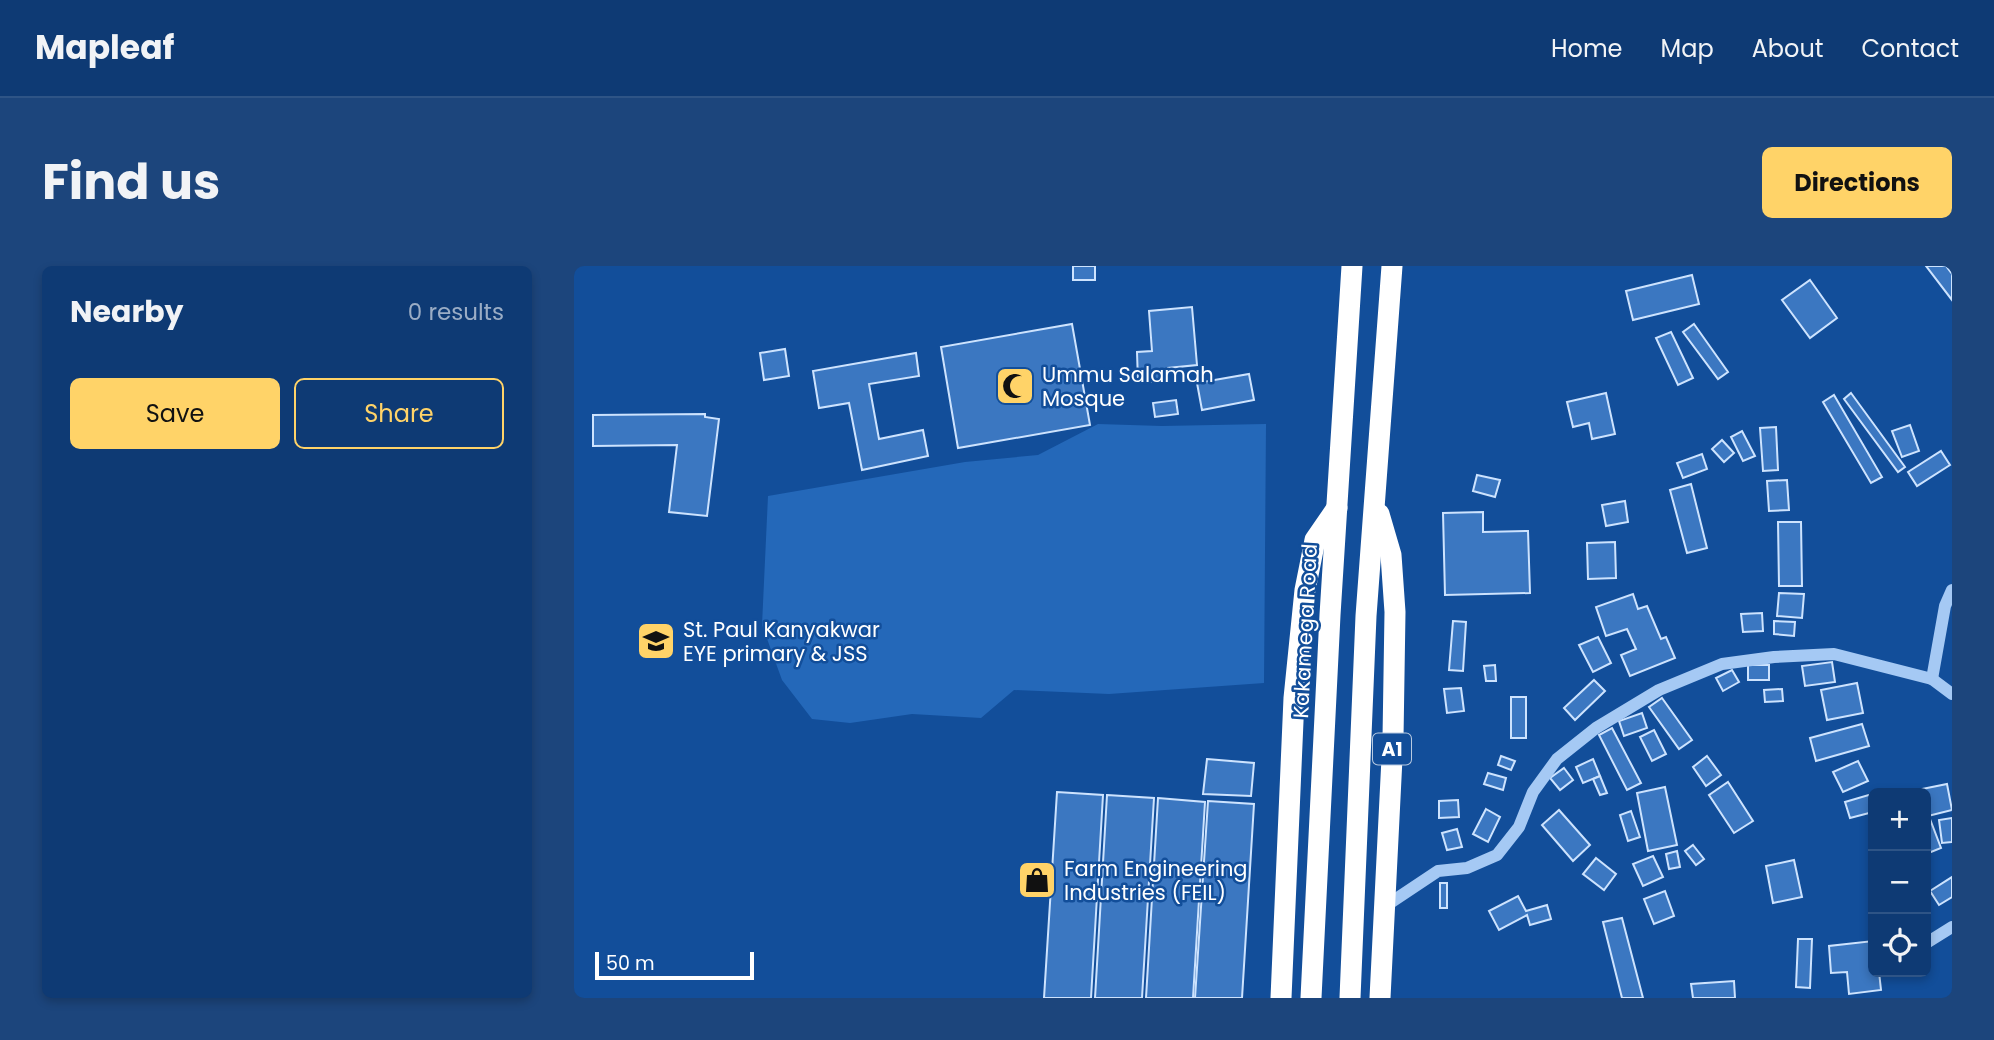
<!DOCTYPE html>
<html lang="en">
<head>
<meta charset="utf-8">
<style>
	:root { --surface:#0e3a74; --page:#1c457c; --text:#f1f3f6; --muted:#9badc5; --line:#2e5486; --accent:#ffd368 }
	body { margin:0; font-family:Poppins,sans-serif; background:var(--page); color:var(--text) }
	.controls { position:absolute; right:21px; bottom:21px; display:grid; overflow:hidden; border-radius:10px; box-shadow:0 4px 10px #0003 }
	.controls button { width:63px; height:63px; display:grid; place-items:center; padding:0; border:0; border-bottom:2px solid var(--line); background:var(--surface); color:var(--text); font:35px sans-serif }
	.scale { position:absolute; left:21px; bottom:18px; width:159px; box-sizing:border-box; padding-left:7px; border:4px solid #fff; border-top:0; font-size:19px; line-height:24px; white-space:nowrap; color:#fff; -webkit-text-stroke:5px #124e9a; paint-order:stroke }
	.list { margin:0; padding:0; list-style:none }
	h2 { display:flex; justify-content:space-between; align-items:center; height:91px; margin:0; padding:0 28px; font-size:30px }
	h2 small { font-size:23px; font-weight:400; color:var(--muted) }
	.actions { display:flex; gap:14px; padding:21px 28px }
	.actions a { flex:1; padding:16px 0; border:2px solid var(--accent); border-radius:10px; text-align:center; font-size:24px; color:var(--accent) }
	.actions .main { background:var(--accent); color:#111 }
	.icon { flex:none; width:38px; height:38px; fill:none; stroke:currentColor; stroke-width:2; stroke-linecap:round; stroke-linejoin:round }
	.map { position:relative; flex:none; width:1378px; height:732px; overflow:hidden; border-radius:10px }
	header { display:flex; align-items:center; gap:42px; box-sizing:border-box; height:98px; padding:0 35px; background:var(--surface); border-bottom:2px solid var(--line) }
	header strong { font-size:33px }
	nav { display:flex; gap:38px; margin-inline-start:auto; font-size:24px }
	.intro { display:flex; align-items:center; justify-content:space-between; box-sizing:border-box; height:168px; padding:0 42px }
	h1 { margin:0; font-size:49px }
	.button { padding:18px 32px; border-radius:10px; background:var(--accent); color:#111; font-size:24px; font-weight:700 }
	main { display:flex; gap:42px; padding:0 42px }
	aside { flex:1; background:var(--surface); border-radius:10px; box-shadow:0 4px 10px #0003 }
	.map>svg:first-child { display:block }
	.green { fill:#2468b9 }
	.building { fill:#3b77c1; stroke:#cde3fe; stroke-width:2 }
	.lines { fill:none; stroke-linecap:round; stroke-linejoin:round }
	.minor { stroke:#a5c9f4; stroke-width:12 }
	.highway { stroke:#fff; stroke-width:21 }
	.labels { text-anchor:middle; dominant-baseline:central; stroke-width:5; stroke-linejoin:round; paint-order:stroke }
	.shield { fill:#124e9a; stroke:#b8cae1; stroke-width:2 }
	.shield-label { font-size:19px; font-weight:bold; fill:#fff }
	.poi-label { font-size:21px; fill:#fff; stroke:#124e9a; text-anchor:start }
	.street-label { font-size:21px; fill:#fff; stroke:#124e9a }
</style>
</head>
<body>
<header>
<strong>Mapleaf</strong>
<nav><a>Home</a><a>Map</a><a>About</a><a>Contact</a></nav>
</header>
<div class="intro"><h1>Find us</h1><a class="button">Directions</a></div>
<main>
<aside>
<h2>Nearby<small>0 results</small></h2>
<ul class="list">
</ul>
<div class="actions"><a class="main">Save</a><a>Share</a></div>
</aside>
<div class="map">
<svg width="1378" height="732" viewBox="0 0 1378 732">
	<rect width="100%" height="100%" fill="#124e9a"/>
	<path class="green" d="M524,158l64,2 104,-2 -2,259 -155,11 -95,-4 -33,28 -69,-4 -62,9 -38,-4 -30,-39 -20,-55 6,-129 197,-34 73,-7z"/>
	<g class="building">
		<rect x="499" y="0" width="22" height="14"/>
		<path d="M1352,0h20l6,8v26z"/>
		<path d="M1118,9l7,29 -66,16 -7,-29z"/>
		<path d="M1236,14l27,38 -27,20 -28,-38z"/>
		<path d="M618,41l5,58 -29,3 1,13 -31,1 -1,-30 15,-1 -3,-40z"/>
		<path d="M498,58l18,101 -132,23 -17,-101z"/>
		<path d="M1120,58l34,48 -10,7 -35,-47z"/>
		<path d="M1097,66l22,46 -15,7 -22,-47z"/>
		<path d="M211,83l4,27 -25,4 -4,-27z"/>
		<path d="M342,87l3,23 -50,8 10,55 44,-9 5,26 -66,14 -13,-67 -30,5 -6,-37z"/>
		<path d="M675,108l5,26 -52,10 -5,-27z"/>
		<path d="M1032,127l9,41 -23,5 -3,-16 -16,4 -6,-25z"/>
		<path d="M1277,127l54,74 -7,5 -54,-73z"/>
		<path d="M1260,129l48,82 -11,6 -48,-81z"/>
		<path d="M602,134l2,14 -23,3 -2,-14z"/>
		<path d="M131,148v3l14,2 -12,97 -38,-4 8,-67 -84,1v-31z"/>
		<path d="M1336,159l9,26 -17,6 -10,-26z"/>
		<path d="M1202,161l2,43 -15,1 -3,-43z"/>
		<path d="M1168,165l13,25 -12,5 -12,-24z"/>
		<path d="M1148,174l12,13 -10,9 -12,-13z"/>
		<path d="M1367,185l9,14 -33,21 -9,-14z"/>
		<path d="M1128,188l5,15 -24,9 -6,-15z"/>
		<path d="M903,209l23,5 -5,17 -22,-6z"/>
		<path d="M1213,214l2,30 -20,1 -2,-30z"/>
		<path d="M1117,218l16,64 -20,5 -17,-63z"/>
		<path d="M1051,235l3,21 -22,4 -4,-21z"/>
		<path d="M909,246v20l45,-1 2,62 -85,2 -2,-82z"/>
		<path d="M1204,256h23l1,64h-23z"/>
		<path d="M1041,276l1,36 -28,1 -1,-36z"/>
		<path d="M1205,327l25,1 -2,24 -25,-2z"/>
		<path d="M1059,328l5,15 9,-3 14,33 5,-2 9,21 -45,18 -9,-21 15,-6 -9,-20 -21,7 -10,-29z"/>
		<path d="M1188,347l1,18 -20,1 -2,-18z"/>
		<path d="M879,355l13,1 -3,49 -14,-1z"/>
		<path d="M1200,355l21,1 -1,14 -20,-2z"/>
		<path d="M1024,371l13,26 -18,9 -14,-27z"/>
		<path d="M1258,396l3,20 -30,4 -3,-20z"/>
		<path d="M921,399l1,16h-10l-2,-15z"/>
		<rect x="1174" y="399" width="21" height="15"/>
		<path d="M1158,404l7,12 -16,9 -7,-13z"/>
		<path d="M1020,414l11,11 -30,29 -11,-12z"/>
		<path d="M1283,417l6,30 -36,7 -6,-30z"/>
		<path d="M887,422l3,23 -17,2 -3,-24z"/>
		<path d="M1208,423l1,12 -18,1 -1,-12z"/>
		<rect x="937" y="431" width="15" height="41"/>
		<path d="M1088,432l30,42 -13,9 -30,-42z"/>
		<path d="M1068,447l5,15 -23,8 -5,-15z"/>
		<path d="M1288,458l7,22 -53,15 -6,-23z"/>
		<path d="M1038,462l29,55 -14,7 -28,-55z"/>
		<path d="M1080,464l12,24 -14,7 -12,-24z"/>
		<path d="M927,490l14,5 -4,9 -13,-5z"/>
		<path d="M1133,490l14,19 -15,11 -13,-19z"/>
		<path d="M633,493l47,4 -3,33 -48,-2z"/>
		<path d="M1019,493l7,17 -17,7 -7,-16z"/>
		<path d="M1284,495l10,20 -25,11 -10,-20z"/>
		<path d="M990,502l9,12 -13,10 -10,-12z"/>
		<path d="M914,507l18,5 -3,12 -19,-6z"/>
		<path d="M1026,510l7,17 -7,2 -7,-16z"/>
		<path d="M1154,516l25,39 -19,12 -25,-38z"/>
		<path d="M1373,518l5,26 -24,6 -2,-23h-3l-1,-4z"/>
		<path d="M1091,521l12,58 -29,6 -11,-58z"/>
		<path d="M483,526l46,3 -12,203h-47z"/>
		<path d="M1298,528l1,18 -23,6 -5,-16z"/>
		<path d="M533,529l47,3 -12,200h-47z"/>
		<path d="M584,532l47,4 -12,196h-47z"/>
		<path d="M884,534l1,17 -20,1v-17z"/>
		<path d="M634,535l46,3 -12,194h-47z"/>
		<path d="M912,543l14,8 -12,25 -15,-8z"/>
		<path d="M985,544l31,35 -17,16 -31,-36z"/>
		<path d="M1057,545l9,26 -12,4 -8,-26z"/>
		<path d="M1378,552v24l-10,1 -3,-23z"/>
		<path d="M1356,553l11,29 -15,6v-34z"/>
		<path d="M883,563l5,18 -15,3 -5,-17z"/>
		<path d="M1119,579l11,14 -8,6 -11,-14z"/>
		<path d="M1103,585l3,16 -11,2 -3,-15z"/>
		<path d="M1079,590l10,21 -20,9 -10,-22z"/>
		<path d="M1022,592l20,16 -12,16 -21,-16z"/>
		<path d="M1220,594l8,37 -29,6 -7,-37z"/>
		<path d="M1378,611v20l-13,8 -9,-14z"/>
		<rect x="866" y="617" width="7" height="25"/>
		<path d="M1091,625l9,25 -20,8 -10,-25z"/>
		<path d="M944,630l8,15 21,-6 4,14 -21,6 -3,-10 -28,15 -10,-19z"/>
		<path d="M1048,652l21,80h-21l-19,-76z"/>
		<path d="M1224,673h14l-2,49 -14,-1z"/>
		<path d="M1299,675v31h6l2,18 -32,4 -2,-22 -16,1 -2,-27z"/>
		<path d="M1160,715l1,17h-42l-2,-14z"/>
	</g>
	<g class="lines">
		<g class="minor">
			<path d="M1358,413l13,-73 7,-16"/>
			<path d="M810,641l54,-36 29,-3 30,-13 22,-28 14,-35 24,-33 39,-31 63,-38 63,-26 52,-7 60,-3 98,25 20,15"/>
			<path d="M1354,676l24,-15"/>
		</g>
		<g class="highway">
			<path d="M805,248l12,41 4,57 -2,126 -13,260"/>
			<path d="M707,732l13,-300 11,-108 10,-50 22,-32"/>
			<path d="M737,732l19,-383 22,-349"/>
			<path d="M776,732l16,-382 26,-350"/>
		</g>
	</g>
	<defs>
		<symbol id="mosque-square" viewBox="-11 -11 22 22"><rect x="-9" y="-9" width="18" height="18" rx="4" fill="#ffd368" stroke="#124e9a"/><path d="M3.5-4.9A6 6 0 1 0 3.5 4.9A5 5 0 1 1 3.5-4.9Z" fill="#111"/></symbol>
		<symbol id="school-square" viewBox="-11 -11 22 22"><rect x="-9" y="-9" width="18" height="18" rx="4" fill="#ffd368" stroke="#124e9a"/><path d="M0-5L7-2L0 1L-7-2ZM-4 1L0 2.5L4 1V4Q0 6-4 4Z" fill="#111"/></symbol>
		<symbol id="shop-square" viewBox="-11 -11 22 22"><rect x="-9" y="-9" width="18" height="18" rx="4" fill="#ffd368" stroke="#124e9a"/><path d="M-5-2.5h2.3a2.7 3.5 0 0 1 5.4 0H5L5.5 6h-11ZM-1.5-2.5h3a1.5 2.3 0 0 0-3 0Z" fill="#111"/></symbol>
	</defs>
	<g fill-rule="evenodd">
		<use href="#mosque-square" x="419" y="98" width="44" height="44"/>
		<use href="#school-square" x="60" y="353" width="44" height="44"/>
		<use href="#shop-square" x="441" y="592" width="44" height="44"/>
	</g>
	<g class="labels">
		<rect class="shield" x="799" y="467.5" width="38" height="31" rx="5"/>
		<g class="shield-label">
			<text x="818" y="483">A1</text>
		</g>
		<g class="poi-label">
			<text x="468" y="108">Ummu Salamah<tspan x="468" dy="24">Mosque</tspan></text>
			<text x="109" y="363">St. Paul Kanyakwar<tspan x="109" dy="24">EYE primary &amp; JSS</tspan></text>
			<text x="490" y="602">Farm Engineering<tspan x="490" dy="24">Industries (FEIL)</tspan></text>
		</g>
		<g class="street-label">
			<text transform="translate(731 365) rotate(-87)">Kakamega Road</text>
		</g>
	</g>
</svg>
<div class="controls">
<button>+</button>
<button>−</button>
<button><svg class="icon" aria-label="locate" viewBox="0 0 24 24"><circle cx="12" cy="12" r="6"/><path d="M12 2v4M12 18v4M2 12h4M18 12h4"/></svg></button>
</div>
<div class="scale">50 m</div>
</div>
</main>
</body>
</html>
